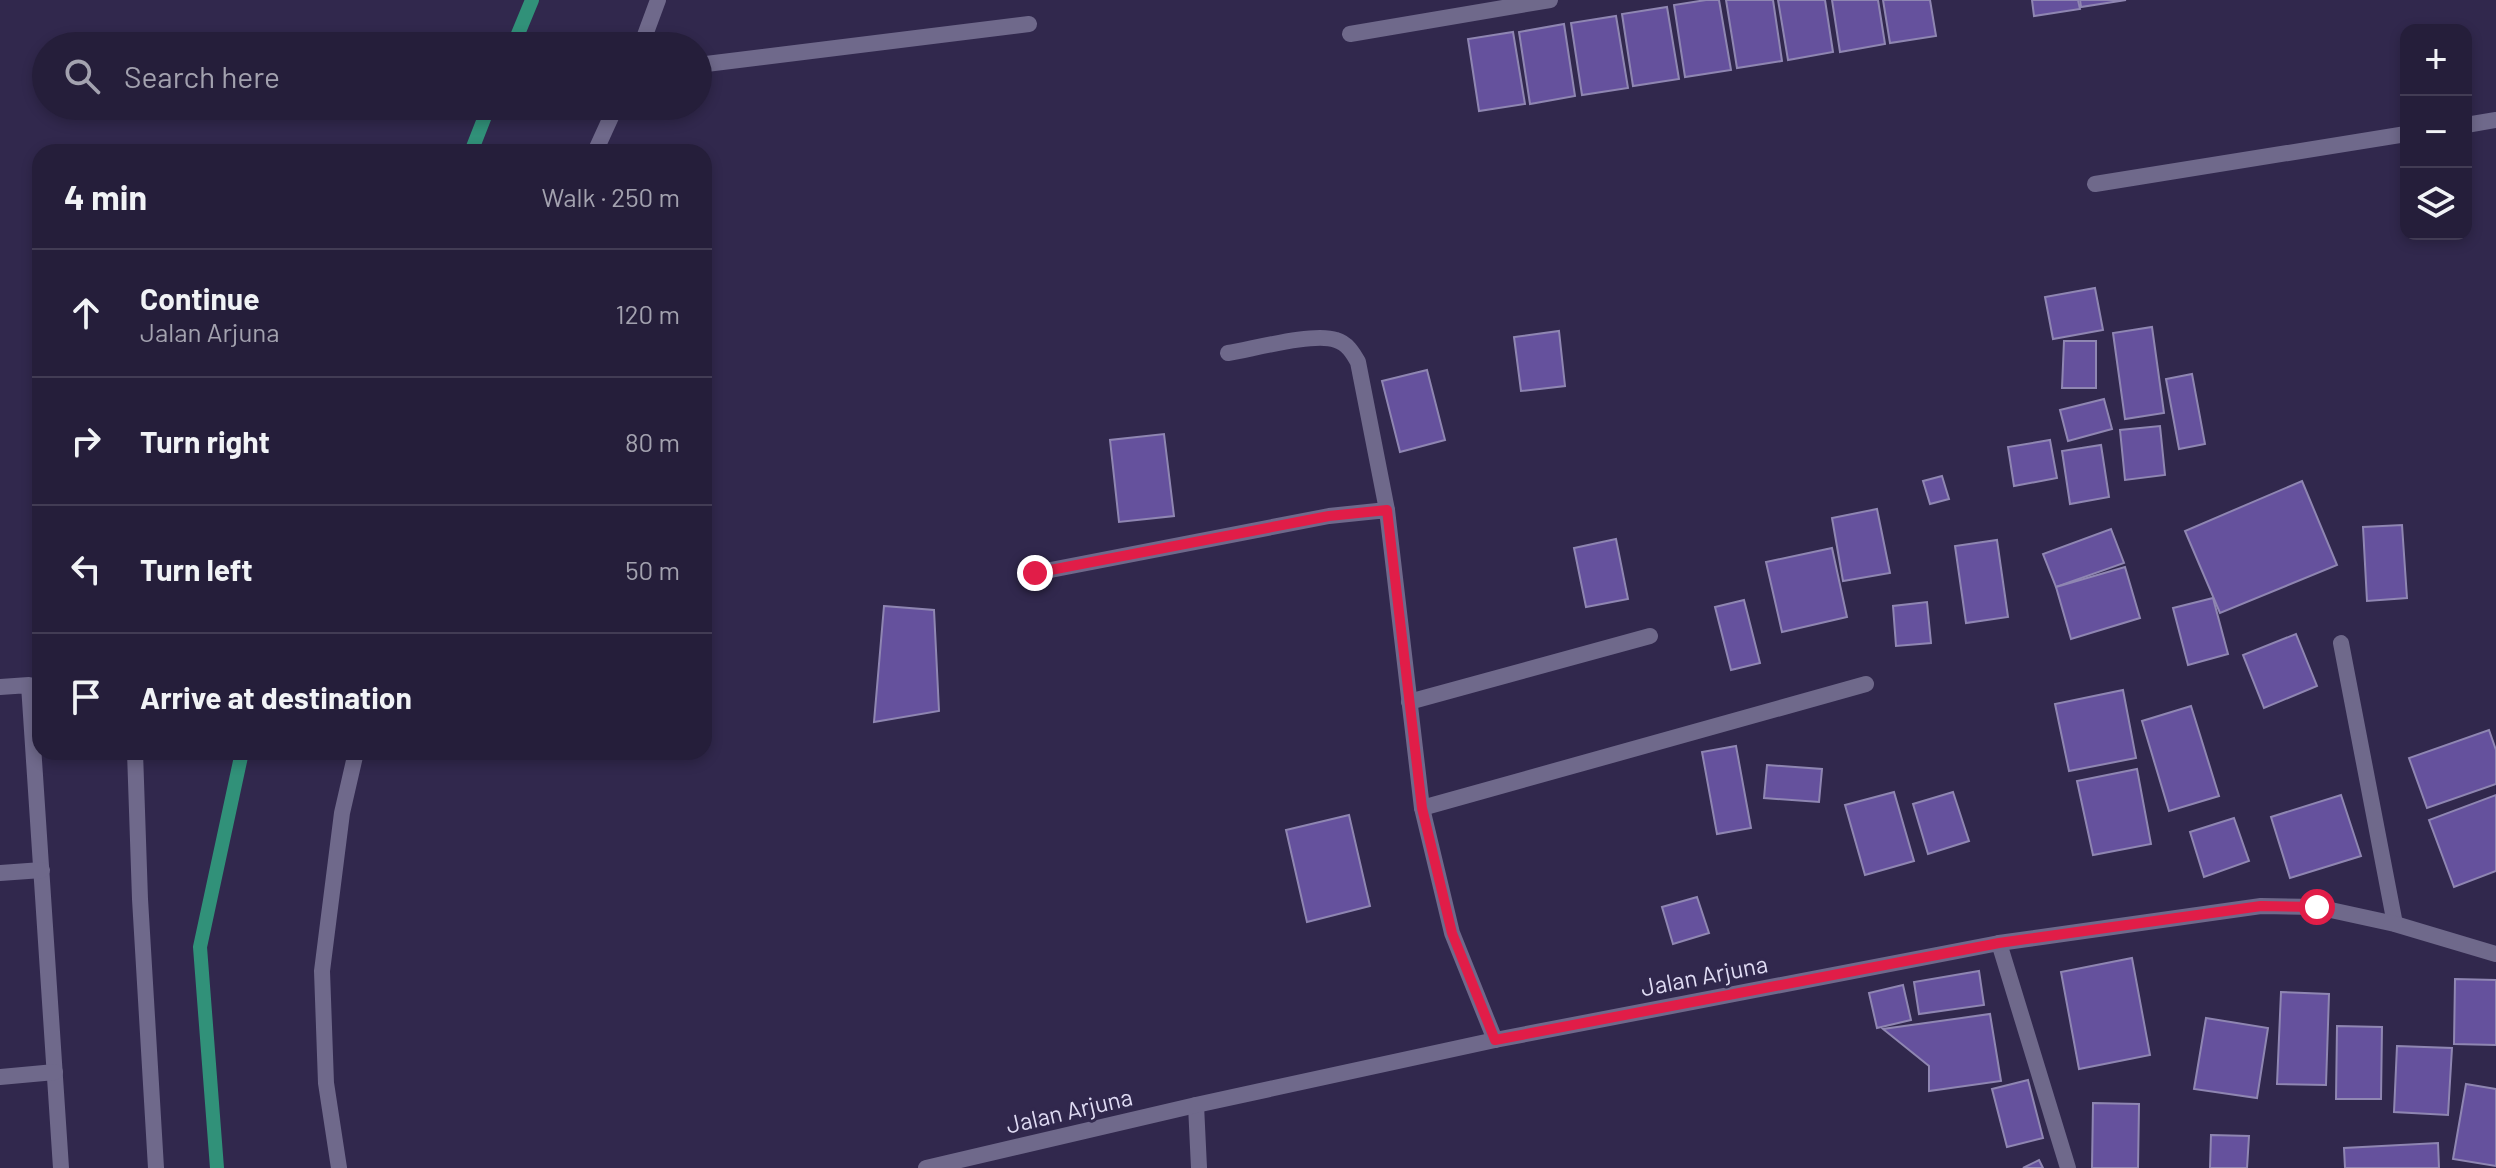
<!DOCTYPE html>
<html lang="en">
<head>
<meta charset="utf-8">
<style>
	:root { --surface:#251e3a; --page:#2d2742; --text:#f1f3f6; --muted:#a3a2af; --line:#423c54 }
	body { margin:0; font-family:Barlow,sans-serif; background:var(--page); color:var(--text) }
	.controls { position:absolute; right:24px; top:24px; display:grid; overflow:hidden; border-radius:16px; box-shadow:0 4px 12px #0003 }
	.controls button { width:72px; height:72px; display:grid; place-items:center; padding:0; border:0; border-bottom:2px solid var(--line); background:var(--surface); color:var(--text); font:40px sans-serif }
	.stop { position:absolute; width:24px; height:24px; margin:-18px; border:6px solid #e11d48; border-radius:50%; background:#fff }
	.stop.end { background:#e11d48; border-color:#fff; box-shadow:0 2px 8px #0008 }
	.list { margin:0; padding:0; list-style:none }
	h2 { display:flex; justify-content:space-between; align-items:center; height:104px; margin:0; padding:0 32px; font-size:34px }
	h2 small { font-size:26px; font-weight:400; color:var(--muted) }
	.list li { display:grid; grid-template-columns:52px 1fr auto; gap:24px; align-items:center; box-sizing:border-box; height:128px; padding:0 32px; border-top:2px solid var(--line) }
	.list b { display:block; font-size:30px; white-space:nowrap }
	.list p { margin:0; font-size:26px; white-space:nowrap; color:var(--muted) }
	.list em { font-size:26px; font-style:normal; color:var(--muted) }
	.icon { flex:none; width:44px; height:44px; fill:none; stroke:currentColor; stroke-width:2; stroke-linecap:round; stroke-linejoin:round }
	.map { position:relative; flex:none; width:2496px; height:1168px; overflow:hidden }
	.search { position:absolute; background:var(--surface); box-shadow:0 4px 12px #0003; left:32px; top:32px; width:680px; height:88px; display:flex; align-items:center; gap:20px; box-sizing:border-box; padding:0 28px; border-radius:44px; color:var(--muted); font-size:30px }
	.panel { position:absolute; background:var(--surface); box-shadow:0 4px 12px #0003; left:32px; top:144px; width:680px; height:616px; border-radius:24px }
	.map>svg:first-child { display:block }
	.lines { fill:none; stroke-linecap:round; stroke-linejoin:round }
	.stream { stroke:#319179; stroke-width:14 }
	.building { fill:#65519d; stroke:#8f86b2; stroke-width:2 }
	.minor { stroke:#6f698b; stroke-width:16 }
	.tertiary { stroke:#6f698b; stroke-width:16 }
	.route { stroke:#e11d48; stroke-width:10 }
	.labels { text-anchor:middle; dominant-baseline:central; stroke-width:6; stroke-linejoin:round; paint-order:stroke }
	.street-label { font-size:24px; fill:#dfdbf3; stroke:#31284d }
</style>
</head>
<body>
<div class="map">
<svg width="2496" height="1168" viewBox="0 0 2496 1168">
	<rect width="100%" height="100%" fill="#31284d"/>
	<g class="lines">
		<g class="stream">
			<path d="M513,46l19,-46"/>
			<path d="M471,152l18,-46"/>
			<path d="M217,1168l-17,-221 42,-195"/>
		</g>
	</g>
	<g class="building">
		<path d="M1706,0h13l12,70 -46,7 -11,-72z"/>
		<path d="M1726,0h47l9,61 -45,7z"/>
		<path d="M1778,0h47l8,52 -45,8z"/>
		<path d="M1832,0h46l7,44 -45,8z"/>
		<path d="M1883,0h47l6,36 -46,7z"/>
		<path d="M2032,0h46l2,9 -46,7z"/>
		<path d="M2080,0h46l-45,7z"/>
		<path d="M1667,7l12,72 -46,7 -11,-72z"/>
		<path d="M1616,16l12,72 -46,7 -11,-72z"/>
		<path d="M1564,24l11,72 -45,8 -11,-72z"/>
		<path d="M1513,32l12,72 -46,7 -11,-72z"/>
		<path d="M2095,288l8,42 -50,9 -8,-42z"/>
		<path d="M2152,327l12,86 -39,6 -12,-86z"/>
		<path d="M1559,331l6,55 -44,5 -7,-54z"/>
		<path d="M2064,341h32v47h-34z"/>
		<path d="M1427,370l18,70 -45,12 -18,-71z"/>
		<path d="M2192,374l13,70 -26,5 -13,-70z"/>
		<path d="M2104,399l8,30 -44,12 -8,-31z"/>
		<path d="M2160,426l5,49 -40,5 -5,-50z"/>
		<path d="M1164,434l10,82 -55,6 -9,-82z"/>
		<path d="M2050,440l7,38 -43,8 -6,-39z"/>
		<path d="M2101,445l8,52 -39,7 -8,-53z"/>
		<path d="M1942,476l7,23 -19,5 -7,-23z"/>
		<path d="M2302,481l35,84 -117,48 -35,-82z"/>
		<path d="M1877,509l13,64 -47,8 -11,-63z"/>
		<path d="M2402,525l5,73 -40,3 -4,-74z"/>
		<path d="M2111,529l13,34 -68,24 -13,-33z"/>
		<path d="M1616,539l12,60 -42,8 -12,-59z"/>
		<path d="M1997,540l11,77 -42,6 -11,-77z"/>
		<path d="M1832,548l15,69 -65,15 -16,-70z"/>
		<path d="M2125,567l15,51 -69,21 -15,-52z"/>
		<path d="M2213,598l15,56 -40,11 -15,-57z"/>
		<path d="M1744,600l16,63 -29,7 -16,-63z"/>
		<path d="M1927,602l4,41 -35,3 -3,-40z"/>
		<path d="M884,606l50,4 5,101 -65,11z"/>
		<path d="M2296,634l21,52 -53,22 -21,-53z"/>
		<path d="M2123,690l13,68 -67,13 -14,-67z"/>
		<path d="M2191,706l28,90 -50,15 -27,-90z"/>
		<path d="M2489,730l7,20v34l-69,24 -18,-50z"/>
		<path d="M1736,746l15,82 -34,6 -15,-82z"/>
		<path d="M1767,765l55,4 -3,33 -55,-4z"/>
		<path d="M2137,769l14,75 -58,11 -16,-74z"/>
		<path d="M1894,792l20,69 -49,14 -20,-70z"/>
		<path d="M1953,792l16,49 -41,13 -15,-50z"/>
		<path d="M2341,795l20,61 -71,22 -19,-61z"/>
		<path d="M2496,795v76l-42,16 -25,-67z"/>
		<path d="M1349,815l21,91 -63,16 -21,-92z"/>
		<path d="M2234,818l15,43 -45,16 -14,-45z"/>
		<path d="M1697,897l12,36 -36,11 -11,-37z"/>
		<path d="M2132,958l18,97 -71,14 -18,-97z"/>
		<path d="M1979,971l5,34 -65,9 -5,-32z"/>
		<path d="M2455,979l41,1v65l-42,-1z"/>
		<path d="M1903,985l8,35 -34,8 -8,-35z"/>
		<path d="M2281,992l48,2 -3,91 -49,-1z"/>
		<path d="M1990,1014l11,67 -72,10v-25l-46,-37z"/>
		<path d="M2206,1018l62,10 -11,70 -63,-9z"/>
		<path d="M2337,1026l45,1 -1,72h-45z"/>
		<path d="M2397,1046l55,2 -4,67 -54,-3z"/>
		<path d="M2028,1080l15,58 -36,9 -15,-58z"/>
		<path d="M2466,1084l30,5v77l-43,-7z"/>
		<path d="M2093,1103l46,1 -1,64h-46z"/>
		<path d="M2211,1135l38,1 -2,32h-37z"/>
		<path d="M2438,1143l1,25h-94l-1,-20z"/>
		<path d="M2039,1160l4,8h-20z"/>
	</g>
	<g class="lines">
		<g class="minor">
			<path d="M1350,34l200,-34"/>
			<path d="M641,46l17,-46"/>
			<path d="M698,65l331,-41"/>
			<path d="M2466,125l30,-5"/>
			<path d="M595,152l21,-46"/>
			<path d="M2095,184l311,-50"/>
			<path d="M1228,353c25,-4 86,-21 108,-13 11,3 17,13 22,22l29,148"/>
			<path d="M1035,573l294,-57 58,-6 35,298 30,125 43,107"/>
			<path d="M2341,643l54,281"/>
			<path d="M0,687l29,-2 32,483"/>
			<path d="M1409,702l241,-66"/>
			<path d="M135,752l5,147 16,269"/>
			<path d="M1422,808l444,-124"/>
			<path d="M0,873l42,-3"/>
			<path d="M1999,943l69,225"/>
			<path d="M0,1077l55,-5"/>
			<path d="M1196,1105l3,63"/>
			<path d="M339,1168l-13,-85 -4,-112 20,-158 14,-61"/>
		</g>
		<path class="tertiary" d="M926,1168l270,-63 299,-65 504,-97 262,-37 56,1 78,17 101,30"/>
	</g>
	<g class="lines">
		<path class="route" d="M1035,573l294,-57 58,-6 35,298 30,125 43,107 504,-97 262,-37 56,1"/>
	</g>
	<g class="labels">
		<g class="street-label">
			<text transform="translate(1704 975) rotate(-11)">Jalan Arjuna</text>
			<text transform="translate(1069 1110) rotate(-13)">Jalan Arjuna</text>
		</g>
	</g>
</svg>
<div class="controls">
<button>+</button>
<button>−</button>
<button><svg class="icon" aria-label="layers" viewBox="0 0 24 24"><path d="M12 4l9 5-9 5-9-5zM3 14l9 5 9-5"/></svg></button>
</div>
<div class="stop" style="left:2317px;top:907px"></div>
<div class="stop end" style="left:1035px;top:573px"></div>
<div class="search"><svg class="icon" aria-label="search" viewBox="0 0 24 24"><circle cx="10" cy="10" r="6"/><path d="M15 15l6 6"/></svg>Search here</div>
<section class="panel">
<h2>4 min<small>Walk · 250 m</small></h2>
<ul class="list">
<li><svg class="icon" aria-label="ahead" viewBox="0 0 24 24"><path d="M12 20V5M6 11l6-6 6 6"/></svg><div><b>Continue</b><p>Jalan Arjuna</p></div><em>120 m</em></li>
<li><svg class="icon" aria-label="right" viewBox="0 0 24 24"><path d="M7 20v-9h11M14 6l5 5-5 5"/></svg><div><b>Turn right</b></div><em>80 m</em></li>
<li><svg class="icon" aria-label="left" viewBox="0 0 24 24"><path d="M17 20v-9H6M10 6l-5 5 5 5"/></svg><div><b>Turn left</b></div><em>50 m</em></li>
<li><svg class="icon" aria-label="arrive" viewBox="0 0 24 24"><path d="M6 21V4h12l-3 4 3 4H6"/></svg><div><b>Arrive at destination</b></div></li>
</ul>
</section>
</div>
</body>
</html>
